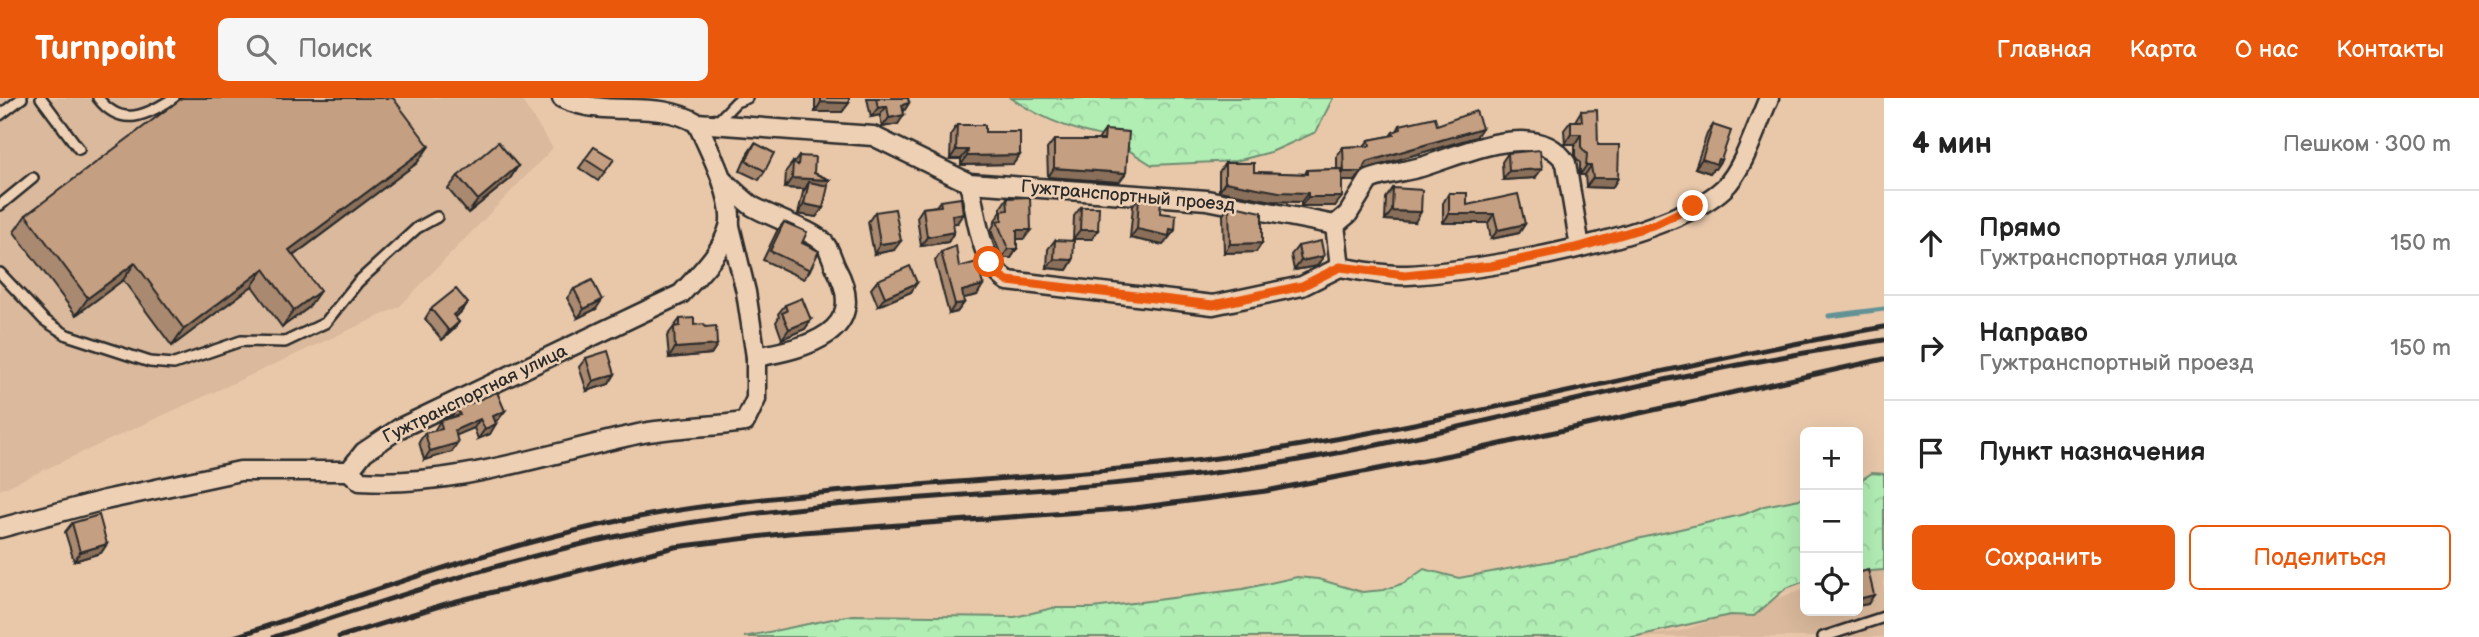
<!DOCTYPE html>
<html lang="ru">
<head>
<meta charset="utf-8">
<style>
	:root { --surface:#fff; --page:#f6f6f6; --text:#222; --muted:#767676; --line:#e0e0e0; --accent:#ea580c }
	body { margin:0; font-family:"Balsamiq Sans",sans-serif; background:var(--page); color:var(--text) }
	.controls { position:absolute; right:21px; bottom:21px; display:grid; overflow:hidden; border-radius:10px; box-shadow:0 7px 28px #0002 }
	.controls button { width:63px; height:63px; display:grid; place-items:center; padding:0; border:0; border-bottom:2px solid var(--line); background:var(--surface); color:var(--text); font:35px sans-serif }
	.stop { position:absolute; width:21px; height:21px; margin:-16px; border:5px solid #ea580c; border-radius:50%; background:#fff }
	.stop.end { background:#ea580c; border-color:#fff; box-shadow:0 2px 7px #0008 }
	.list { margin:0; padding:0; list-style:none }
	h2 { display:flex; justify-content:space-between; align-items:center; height:91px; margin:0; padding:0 28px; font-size:30px }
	h2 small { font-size:23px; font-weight:400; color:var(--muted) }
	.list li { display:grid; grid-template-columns:46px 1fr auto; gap:21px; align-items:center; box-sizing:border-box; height:105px; padding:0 28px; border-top:2px solid var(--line) }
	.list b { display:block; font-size:26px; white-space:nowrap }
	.list p { margin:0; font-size:23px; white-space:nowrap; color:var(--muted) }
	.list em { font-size:23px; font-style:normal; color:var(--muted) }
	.actions { display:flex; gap:14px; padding:21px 28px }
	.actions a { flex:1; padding:16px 0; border:2px solid var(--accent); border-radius:10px; text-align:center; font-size:24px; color:var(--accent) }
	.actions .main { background:var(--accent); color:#fff }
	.icon { flex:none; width:38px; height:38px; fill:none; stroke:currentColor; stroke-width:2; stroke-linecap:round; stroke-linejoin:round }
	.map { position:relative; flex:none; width:1884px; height:539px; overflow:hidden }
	header { display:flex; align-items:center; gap:42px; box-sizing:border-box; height:98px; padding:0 35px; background:var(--accent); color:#fff }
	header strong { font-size:33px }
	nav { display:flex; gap:38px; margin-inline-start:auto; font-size:24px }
	.search { width:490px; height:63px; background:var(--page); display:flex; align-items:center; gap:18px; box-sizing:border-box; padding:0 24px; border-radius:10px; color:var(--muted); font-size:26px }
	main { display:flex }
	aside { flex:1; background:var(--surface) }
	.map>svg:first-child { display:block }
	.built { fill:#dab99c }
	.forest { fill:url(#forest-crowns); stroke:#6e8c70; stroke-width:2 }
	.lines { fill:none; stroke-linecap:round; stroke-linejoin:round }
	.stream { stroke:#629296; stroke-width:5 }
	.service-casing { stroke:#2b2b2b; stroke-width:14 }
	.minor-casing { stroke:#2b2b2b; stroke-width:23 }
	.service { stroke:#eed1b5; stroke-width:9 }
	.minor { stroke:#eed1b5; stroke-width:18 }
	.rail { stroke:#2b2b2b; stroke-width:5 }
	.wall { fill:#a9896f; stroke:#2b2b2b; stroke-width:2 }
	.shaded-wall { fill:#8a6f5a; stroke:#2b2b2b; stroke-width:2 }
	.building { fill:#c59f81; stroke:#2b2b2b; stroke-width:2 }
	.route { stroke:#ea580c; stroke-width:9 }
	.labels { text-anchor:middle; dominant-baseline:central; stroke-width:5; stroke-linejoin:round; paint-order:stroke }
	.street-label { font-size:18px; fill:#2b2b2b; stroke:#eed1b5 }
</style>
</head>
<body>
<header>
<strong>Turnpoint</strong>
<div class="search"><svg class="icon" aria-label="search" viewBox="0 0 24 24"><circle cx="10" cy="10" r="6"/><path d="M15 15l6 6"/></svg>Поиск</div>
<nav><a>Главная</a><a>Карта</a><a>О нас</a><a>Контакты</a></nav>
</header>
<main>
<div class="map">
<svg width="1884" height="539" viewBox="0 0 1884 539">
	<defs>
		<pattern id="forest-crowns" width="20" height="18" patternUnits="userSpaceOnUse" patternTransform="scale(1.75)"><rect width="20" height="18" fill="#b1eeb4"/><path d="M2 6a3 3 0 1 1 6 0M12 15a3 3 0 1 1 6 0" fill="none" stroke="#98cc9b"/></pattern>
	</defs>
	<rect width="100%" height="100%" fill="#e9c8aa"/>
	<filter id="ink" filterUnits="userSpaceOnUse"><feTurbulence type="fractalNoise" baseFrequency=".0143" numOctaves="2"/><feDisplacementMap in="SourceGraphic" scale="14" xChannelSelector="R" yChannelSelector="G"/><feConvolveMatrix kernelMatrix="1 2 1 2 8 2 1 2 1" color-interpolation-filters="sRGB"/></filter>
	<g filter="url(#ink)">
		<g class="built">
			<path d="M0,0h520l33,50 -154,159 -399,183z"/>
			<path d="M1884,464v75h-251l48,-6 124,-42v22h53v-40z"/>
		</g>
		<g class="forest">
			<path d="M1011,0h322l-17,34 -45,20 -35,9 -84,4 -22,-14 -6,-12c-39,-3 -81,-19 -113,-41z"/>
			<path d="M1872,375l12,1v96l-26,2v-90z"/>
			<path d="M1805,400v83l-19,7 -32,28 -24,-1 -97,22h-889l108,-22 163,2 38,-9h40l150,-19 54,-12 21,2 44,13 22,-2 20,-7 20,-14 35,9 124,-23 54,-16 108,-25 19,-8z"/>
		</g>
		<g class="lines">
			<path class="stream" d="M1829,218l55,-7"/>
			<defs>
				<g id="service">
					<path d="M41,0l38,51"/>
					<path d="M98,0c24,31 48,17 76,0"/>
					<path d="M0,17l22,-17"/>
					<path d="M716,25l20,-21 11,-4"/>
					<path d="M0,107l33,-27"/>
					<path d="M0,175l44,47 23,15 83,27 24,2 67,-23 44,1 40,-19 33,-41 59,-54 20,-11"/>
					<path d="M1823,539l61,-20"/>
				</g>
				<g id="minor">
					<path d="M562,0c45,21 93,0 135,25l176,13 96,47 238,17 128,25 5,42c22,4 46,9 68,8 74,-4 263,-37 316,-87 20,-19 33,-64 45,-90"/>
					<path d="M723,83c10,8 19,18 29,25 16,10 62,25 72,37 6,6 8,17 12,25 35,65 -30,80 -80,89l-10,-65 -16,-66"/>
					<path d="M969,85c8,31 10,80 39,98l205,24 89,-19 38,-19"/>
					<path d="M1335,127l13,-11 21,-34c16,-7 35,-8 52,-13 38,-11 116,-50 145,-4l14,84"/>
					<path d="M349,373l11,10c96,6 185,-27 278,-47 35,-7 72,-7 107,-12l11,-23v-42"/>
					<path d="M0,430l105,-28 135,-29h109l15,-19 36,-24 281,-134c17,-19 41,-41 48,-67 7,-26 -21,-80 -32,-104"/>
				</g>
			</defs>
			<use href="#service" class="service-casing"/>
			<use href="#minor" class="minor-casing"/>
			<use href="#service" class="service"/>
			<use href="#minor" class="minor"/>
			<g class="rail">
				<path d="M234,539c144,-47 289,-102 439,-126 192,-30 387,-29 580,-58 212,-33 420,-89 631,-126"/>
				<path d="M274,539c130,-43 261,-88 397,-111 195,-34 395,-29 591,-60 125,-19 247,-52 371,-79 83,-19 167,-34 251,-47"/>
				<path d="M339,539l110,-34 226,-56 114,-14 346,-25 131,-17 194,-38 424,-94"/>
			</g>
		</g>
		<g class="wall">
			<path d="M815,0h34v5l-7,9h-27z"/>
			<path d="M867,0h41l1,5 -6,9 -5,12 -16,3 -2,-12 -9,2z"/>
			<path d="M1581,13l17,34 20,33 -6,10 -26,-1 -1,-12h-5v-12l-5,-7v-12h-10l-1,-14 7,-9h4z"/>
			<path d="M957,27l28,7 35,23 -7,9 -52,1v-6h-11l1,-25z"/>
			<path d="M1400,27h37l39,12 -114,33 -7,11h-13l-7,25h-34v-4l-28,-1 -54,-10v-19l6,-9 29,9 51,2 2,-4 30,-1v-13l6,-9 21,-1 5,-6 21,-4 3,-4 4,-1z"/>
			<path d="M1713,27l8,35 -6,9h-2l-3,4 -15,-5 12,-34z"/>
			<path d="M1105,32l14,52 -71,-5 -1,-28 7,-9h44z"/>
			<path d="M755,45l10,28 -6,9 -19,-9 8,-18z"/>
			<path d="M429,48l-12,17 -124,93 15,52 -26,19 -30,-41 -80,60 -49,-66 -47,35 -62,-83 12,-17z"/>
			<path d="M594,49l20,12 -16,22 -19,-13z"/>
			<path d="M1508,55l27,25 -32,2 -1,-18z"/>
			<path d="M799,58l15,17 16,7 -4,6 -3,22 -7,9 -18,-3 5,-22 2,-3 -20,-1 1,-17 7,-9 1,1z"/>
			<path d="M518,68l-9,14 -41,33 -20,-24 10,-13z"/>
			<path d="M1393,90l22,34 -30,-2 1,-22z"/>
			<path d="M1449,95l18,12 58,19 -6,9 -28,6 -3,-16h-45v-20z"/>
			<path d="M1139,99l21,16 15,17 -12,15 -33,-7 3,-32z"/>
			<path d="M1007,100l17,41h-7v10l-6,9h-9l-11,-28 4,-7v-3l6,-8v-5z"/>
			<path d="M940,103l17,22h-4l1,9 -6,10 -27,4 -4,-29 6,-9 13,-2z"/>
			<path d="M1229,107l33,38 -6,9 -32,1 -1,-38z"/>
			<path d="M1081,109l17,23 -6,9h-19l1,-23z"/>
			<path d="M875,114l19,38 -20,4 -6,-32z"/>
			<path d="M784,124l18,21 8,27 -6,9 -41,-19 14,-29z"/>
			<path d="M1055,142l18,20 -6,10 -20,-2 1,-19z"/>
			<path d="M1298,148l19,20 -23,4 -3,-15z"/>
			<path d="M941,154l18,15 18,28 -14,3 1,5 -7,9 -8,2 -14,-53z"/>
			<path d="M878,182l33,12 -33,14 -7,-17z"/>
			<path d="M574,191l22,20 -18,9 -11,-20z"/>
			<path d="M785,207l26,15 -6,9 -23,10 -6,-17 3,-5 -1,-3z"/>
			<path d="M431,211l30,3 -6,6 4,4 -7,9 -10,9 -17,-21z"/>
			<path d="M680,221l14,6 11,2 12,18 -6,9 -42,4 -2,-22z"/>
			<path d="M586,260l29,16 -6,10 -22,7 -8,-24z"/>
			<path d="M457,311l48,2 -7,9 -3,1 -5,13 -12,5 -4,-11 -18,7 -4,17 -28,8 -5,-18 6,-9 9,-2 6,-10 11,-3z"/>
			<path d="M72,425l35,21 -6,9 -27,8 -9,-29z"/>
		</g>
		<g class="shaded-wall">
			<path d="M821,4l28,1 -7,9h-27z"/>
			<path d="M909,5l-6,10 -1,-8z"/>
			<path d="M887,8l-7,9 -9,2 7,-9z"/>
			<path d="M904,17l-6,9 -16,3 7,-9z"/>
			<path d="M1482,30l-6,9 -117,34 7,-9z"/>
			<path d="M1571,36h10l-6,10h-10z"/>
			<path d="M429,48l-12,17 -139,104 11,-17z"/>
			<path d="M956,52h12l-7,9h-11z"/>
			<path d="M1020,57l-7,9 -52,1 6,-9z"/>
			<path d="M1702,61h16l3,1 -6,9h-2l-3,4 -15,-5z"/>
			<path d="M518,68l-9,14 -41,33 10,-13z"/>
			<path d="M1586,68h5l-6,9h-5z"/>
			<path d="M1054,70l72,5 -7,9 -71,-5z"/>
			<path d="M1542,71l-7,9 -32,2 6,-9z"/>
			<path d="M1344,74h18l-7,9h-18z"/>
			<path d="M792,80l38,2 -7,10 -14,-8 -4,7 -20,-1z"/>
			<path d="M1593,80h25l-6,10 -26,-1z"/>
			<path d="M1225,84l83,11 -7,9 -28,-1 -54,-10z"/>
			<path d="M1308,99h34l-7,9h-34z"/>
			<path d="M804,106l19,4 -7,9 -18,-3z"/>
			<path d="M1392,113l29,1 -6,10 -30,-2z"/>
			<path d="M963,116l-6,9 -12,1 7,-9z"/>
			<path d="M1449,116h45l-6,9h-45z"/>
			<path d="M1525,126l-6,9 -28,6 7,-9z"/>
			<path d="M1137,131h33l5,1 -12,15 -33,-7z"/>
			<path d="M1017,132h14l-7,9h-14z"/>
			<path d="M1080,132h18l-6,9h-19z"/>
			<path d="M954,134l-6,10 -27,4 6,-9z"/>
			<path d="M901,143l-7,9 -20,4 6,-10z"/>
			<path d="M1262,145l-6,9 -32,1 6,-9z"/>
			<path d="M1008,151h9l-6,9h-9z"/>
			<path d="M1324,158l-7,10 -23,4 7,-9z"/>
			<path d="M1054,161l19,1 -6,10 -20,-2z"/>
			<path d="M135,165l-12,17 -47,35 12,-17z"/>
			<path d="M264,171l-12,17 -80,60 12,-17z"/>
			<path d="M917,185l-6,9 -33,14 7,-9z"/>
			<path d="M983,187l-6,10 -21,5 6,-9z"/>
			<path d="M320,193l-12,17 -26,19 12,-17z"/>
			<path d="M602,202l-6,9 -18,9 6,-9z"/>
			<path d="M468,205l-7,9 -14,12 6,-9z"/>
			<path d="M964,205l-7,9 -8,2 6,-10z"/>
			<path d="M811,222l-6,9 -23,10 7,-10z"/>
			<path d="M459,224l-7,9 -10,9 7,-9z"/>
			<path d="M717,247l-6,9 -42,4 6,-10z"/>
			<path d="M615,276l-6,10 -22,7 6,-10z"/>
			<path d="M505,313l-7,9 -12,5 7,-9z"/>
			<path d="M480,321l-6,9 -26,11 7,-9z"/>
			<path d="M496,326l-6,10 -12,5 7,-10z"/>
			<path d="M458,345l-6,9 -28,8 6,-9z"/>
			<path d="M107,446l-6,9 -27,8 6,-9z"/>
			<path d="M1874,497l-6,9 -10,2v-7z"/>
		</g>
		<g class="building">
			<path d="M182,0h211l36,48 -140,104 31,41 -26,19 -30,-41 -80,60 -49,-66 -47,35 -62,-83z"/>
			<path d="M821,0h28v5l-28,-1z"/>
			<path d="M876,0h32l1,5 -7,2 2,10 -15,3 -2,-12 -9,2z"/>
			<path d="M1597,12l1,35h21l-1,33h-25l-2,-12h-5l1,-12 -6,-7v-13h-10v-13h11l-1,-10z"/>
			<path d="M1476,13l6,17 -116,34 -4,10h-18l-1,-25 27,-1 -1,-6 25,-5 -1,-3 8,-3 -1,-4 35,-8 2,8z"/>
			<path d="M957,27h28v7h35v23l-53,1 1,-6h-12z"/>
			<path d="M1713,27l18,6 -10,29 -3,-1 -2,5 -14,-5z"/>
			<path d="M1105,32l24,2 -3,41 -72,-5v-28h50z"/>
			<path d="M498,44l20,24 -40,34 -20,-24z"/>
			<path d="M755,45l19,10 -9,18 -19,-10z"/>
			<path d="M594,49l20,12 -9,13 -20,-13z"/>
			<path d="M1540,52l2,19 -33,2 -1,-18z"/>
			<path d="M799,58l16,1 -1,16 16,7 -38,-2 1,-16 5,3z"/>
			<path d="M1225,65h29v9l53,2v-4l35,-1v28h-34v-4l-29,-1 -54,-10z"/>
			<path d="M809,84l19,4 -5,22 -19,-4z"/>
			<path d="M1393,90l29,2 -1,22 -29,-1z"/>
			<path d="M1449,95h18v12l51,-11 7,30 -27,6 -4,-16h-45z"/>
			<path d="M1030,99l1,33h-14v19h-9l-11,-28 5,-1v-9l6,-1 -1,-12z"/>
			<path d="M1139,99l22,1 -1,15 16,2 -1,15 -5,-1 -1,7 -32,-7z"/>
			<path d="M961,100l2,16 -11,1 2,17 -27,5 -4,-29 18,-2 -1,-5z"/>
			<path d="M1229,107l33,7v31l-32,1z"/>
			<path d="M1081,109h18l-1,23h-18z"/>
			<path d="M895,111l6,32 -21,3 -5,-32z"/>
			<path d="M784,124l23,10 -5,11 17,8 -9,19 -40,-19z"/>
			<path d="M1055,142l19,1 -1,19 -19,-1z"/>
			<path d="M1321,143l3,15 -23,5 -3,-15z"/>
			<path d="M956,148l3,21 18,-5 6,23 -21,6 2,12 -9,1 -14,-52z"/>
			<path d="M910,168l7,17 -32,14 -7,-17z"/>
			<path d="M592,182l10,20 -18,9 -10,-20z"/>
			<path d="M456,191l12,14 -15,12 6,7 -10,9 -18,-22z"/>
			<path d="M802,200l9,22 -22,9 -7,-16 5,-2 -2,-6z"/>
			<path d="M694,220v7l10,-1 1,3 11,-1 1,19 -42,3 -1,-21 6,-1v-7z"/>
			<path d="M608,253l7,23 -22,7 -7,-23z"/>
			<path d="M497,294l8,19 -12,5 3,8 -11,5 -5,-10 -25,11 3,13 -28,8 -5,-18 17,-4 -2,-8 20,-6 -3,-6z"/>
			<path d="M99,417l8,29 -27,8 -8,-29z"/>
			<path d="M1868,472l6,25 -16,4v-26z"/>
		</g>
	</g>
	<g class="lines" filter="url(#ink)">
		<path class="route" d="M989,164l9,13 10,6 205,24 89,-19 38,-19 65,8 86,-9 89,-19 76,-23 37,-18"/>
	</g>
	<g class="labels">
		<g class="street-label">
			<text transform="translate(1128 98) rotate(5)">Гужтранспортный проезд</text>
			<text transform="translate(475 296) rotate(-26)">Гужтранспортная улица</text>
		</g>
	</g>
</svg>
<div class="controls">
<button>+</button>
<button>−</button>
<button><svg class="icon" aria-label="locate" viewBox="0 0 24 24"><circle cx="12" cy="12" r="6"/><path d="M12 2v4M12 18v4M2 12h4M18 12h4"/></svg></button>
</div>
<div class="stop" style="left:989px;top:164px"></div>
<div class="stop end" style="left:1693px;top:108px"></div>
</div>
<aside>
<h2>4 мин<small>Пешком · 300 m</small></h2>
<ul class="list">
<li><svg class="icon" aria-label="ahead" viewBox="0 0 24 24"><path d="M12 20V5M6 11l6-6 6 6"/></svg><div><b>Прямо</b><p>Гужтранспортная улица</p></div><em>150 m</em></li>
<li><svg class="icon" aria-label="right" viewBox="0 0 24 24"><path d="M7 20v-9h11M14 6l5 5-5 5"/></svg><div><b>Направо</b><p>Гужтранспортный проезд</p></div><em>150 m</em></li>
<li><svg class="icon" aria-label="arrive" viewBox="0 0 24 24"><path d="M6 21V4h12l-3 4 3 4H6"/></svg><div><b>Пункт назначения</b></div></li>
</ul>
<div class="actions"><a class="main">Сохранить</a><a>Поделиться</a></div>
</aside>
</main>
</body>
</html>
